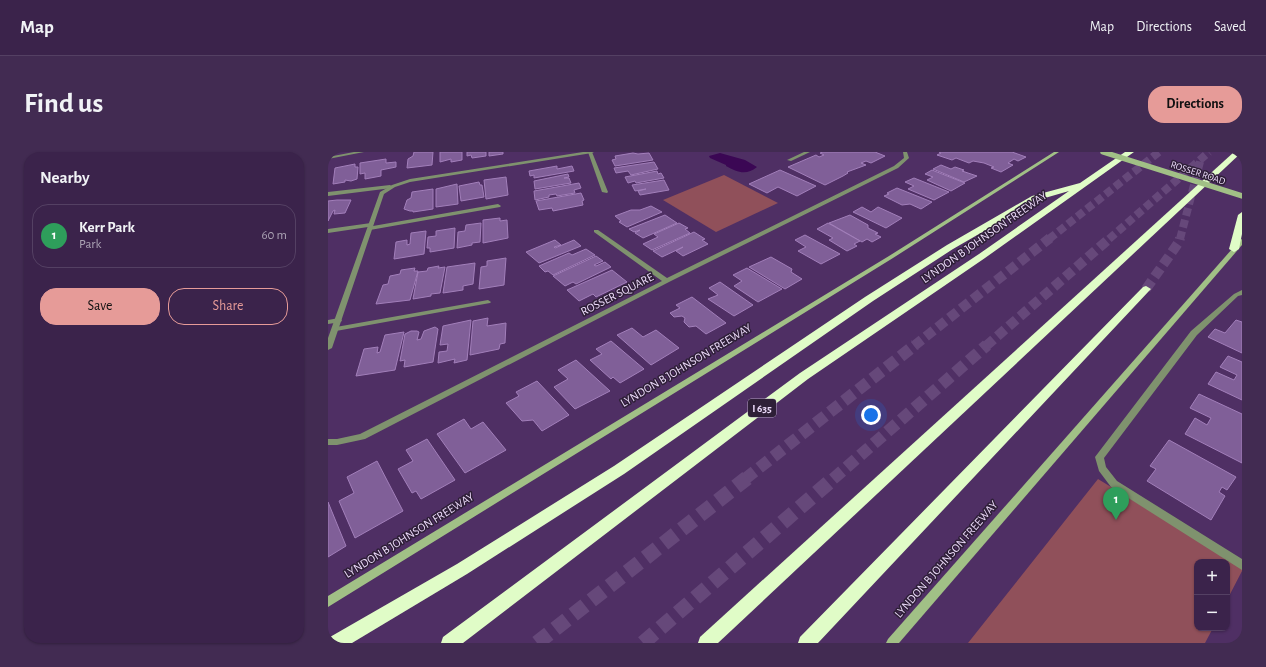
<!DOCTYPE html>
<html lang="en">
<head>
<meta charset="utf-8">
<style>
	:root { --surface:#3b234b; --page:#422b52; --text:#f1f3f6; --muted:#aca4b5; --line:#544063; --accent:#e69b98 }
	body { margin:0; font-family:"Alegreya Sans",sans-serif; background:var(--page); color:var(--text) }
	.controls { position:absolute; right:12px; bottom:12px; display:grid; overflow:hidden; border-radius:8px; box-shadow:0 1px 3px #0004 }
	.controls button { width:36px; height:36px; display:grid; place-items:center; padding:0; border:0; border-bottom:1px solid var(--line); background:var(--surface); color:var(--text); font:20px sans-serif }
	.you { position:absolute; left:543px; top:263px; width:14px; height:14px; margin:-10px; border:3px solid #fff; border-radius:50%; background:#1a73e8; box-shadow:0 0 0 6px #1a73e833 }
	.badge { display:grid; place-items:center; width:26px; height:26px; border-radius:50%; background:var(--accent); color:#fff; font-size:13px; font-weight:700 }
	.pin { position:absolute; translate:-50% -33px; filter:drop-shadow(0 1px 2px #0008) }
	.pin::after { content:''; position:absolute; top:21px; width:14px; height:12px; background:inherit; clip-path:polygon(0 0,100% 0,50% 100%) }
	.list { margin:0; padding:0; list-style:none }
	h2 { display:flex; justify-content:space-between; align-items:center; height:52px; margin:0; padding:0 16px; font-size:17px }
	h2 small { font-size:13px; font-weight:400; color:var(--muted) }
	.list li { display:grid; grid-template-columns:26px 1fr auto; gap:12px; align-items:center; box-sizing:border-box; height:64px; margin:0 8px 8px; padding:0 8px; border:1px solid var(--line); border-radius:16px }
	.list b { display:block; font-size:15px; white-space:nowrap }
	.list p { margin:0; font-size:13px; white-space:nowrap; color:var(--muted) }
	.list em { font-size:13px; font-style:normal; color:var(--muted) }
	.actions { display:flex; gap:8px; padding:12px 16px }
	.actions a { flex:1; padding:9px 0; border:1px solid var(--accent); border-radius:16px; text-align:center; font-size:14px; color:var(--accent) }
	.actions .main { background:var(--accent); color:#111 }
	.map { position:relative; flex:none; width:914px; height:491px; overflow:hidden; border-radius:16px }
	header { display:flex; align-items:center; gap:24px; box-sizing:border-box; height:56px; padding:0 20px; background:var(--surface); border-bottom:1px solid var(--line) }
	header strong { font-size:19px }
	nav { display:flex; gap:22px; margin-inline-start:auto; font-size:14px }
	.intro { display:flex; align-items:center; justify-content:space-between; box-sizing:border-box; height:96px; padding:0 24px }
	h1 { margin:0; font-size:28px }
	.button { padding:10px 18px; border-radius:16px; background:var(--accent); color:#111; font-size:14px; font-weight:700 }
	main { display:flex; gap:24px; padding:0 24px }
	aside { flex:1; background:var(--surface); border-radius:16px; box-shadow:0 1px 3px #0004 }
	.map>svg:first-child { display:block }
	.green { fill:#90505a }
	.water { fill:#3b0754 }
	.building { fill:#805f98; stroke:#a27fba }
	.lines { fill:none; stroke-linecap:round; stroke-linejoin:round }
	.highway-tunnel-far3 { stroke:#66487a; stroke-width:8; stroke-dasharray:8 4; stroke-linecap:butt }
	.highway-tunnel-far2 { stroke:#66487a; stroke-width:10; stroke-dasharray:10 5; stroke-linecap:butt }
	.highway-tunnel-far1 { stroke:#66487a; stroke-width:12; stroke-dasharray:12 6; stroke-linecap:butt }
	.highway-tunnel { stroke:#66487a; stroke-width:15; stroke-dasharray:15 8; stroke-linecap:butt }
	.lane { fill:#7f926e; fill-rule:evenodd }
	.street { fill:#7f926e; fill-rule:evenodd }
	.secondary { fill:#a1c086; fill-rule:evenodd }
	.highway { fill:#e0fcc7; fill-rule:evenodd }
	.secondary-bridge { stroke:#a1c086; stroke-width:5.5 }
	.labels { text-anchor:middle; dominant-baseline:central; stroke-width:3; stroke-linejoin:round; paint-order:stroke }
	.far-street-label { font-size:10px; fill:#ebd9f9; stroke:#2e1f37 }
	.shield { fill:#2e1f37; stroke:#b2a1bf; stroke-width:1 }
	.shield-label { font-size:11px; font-weight:bold; fill:#ebd9f9 }
	.street-label { font-size:12px; fill:#ebd9f9; stroke:#2e1f37 }
</style>
</head>
<body>
<header>
<strong>Map</strong>
<nav><a>Map</a><a>Directions</a><a>Saved</a></nav>
</header>
<div class="intro"><h1>Find us</h1><a class="button">Directions</a></div>
<main>
<aside>
<h2>Nearby<small></small></h2>
<ul class="list">
<li><span class="badge" style="background:#2e9e5b">1</span><div><b>Kerr Park</b><p>Park</p></div><em>60 m</em></li>
</ul>
<div class="actions"><a class="main">Save</a><a>Share</a></div>
</aside>
<div class="map">
<svg width="914" height="491" viewBox="0 0 914 491">
	<rect width="100%" height="100%" fill="#4f2f64"/>
	<g class="green">
		<path d="M396,23l54,28 -62,29 -53,-32z"/>
		<path d="M770,327l144,88v4l-15,29v-38h-30v66h16l-8,15h-237z"/>
	</g>
	<path class="water" d="M392,1l25,7 12,7c-11,9 -20,5 -31,-1v-1l-16,-7 -1,-2z"/>
	<g class="building">
		<path d="M86,0h19l-1,13 -25,3 1,-9 5,-3z"/>
		<path d="M112,0h22v8l-11,2v-3l-11,3z"/>
		<path d="M139,0h19v4l-14,2 -1,-3 -4,1z"/>
		<path d="M161,0h14v2l-14,2z"/>
		<path d="M495,0h52l10,4 -14,7 -5,-2 -5,2 5,2 -19,7 1,1 -5,3 -18,9 -37,-18 28,-12 3,2 5,-2 -4,-2z"/>
		<path d="M611,0h73l14,5 -8,4 -4,-2 -6,4 5,2 -12,7 -10,-4 3,-1 -10,-4 -11,-2 -4,2 -13,-5 -4,2 -15,-5 4,-2z"/>
		<path d="M305,1l5,1 11,-1 4,7 -38,6 -3,-6 4,-1 -1,-3z"/>
		<path d="M58,7v4l10,-1v5l-15,3v6l-16,3v-6l-5,1v-11z"/>
		<path d="M326,10l4,7 -27,6 -3,-4 -12,2 -2,-5z"/>
		<path d="M27,12v3h3l-1,12 -6,2 -6,-1v2l-12,2 2,-16z"/>
		<path d="M613,13l10,4 4,-2 9,3 -2,1 15,5 -13,6 -31,-13z"/>
		<path d="M229,14v3l15,-3 2,5 -40,7v-3l-4,1 -1,-5z"/>
		<path d="M452,18l36,16 -19,10 -19,-9 -11,6 -18,-9z"/>
		<path d="M604,18l33,13 -14,8 -24,-11 6,-3 -8,-3z"/>
		<path d="M329,19l1,3 3,-1 3,5 -28,5 -1,-2 -7,2 -3,-6z"/>
		<path d="M240,22l1,3 -5,1h5l2,5 -36,6 -1,-8z"/>
		<path d="M178,25l2,18 -22,4 -2,-19z"/>
		<path d="M586,26l35,14 -15,8 -26,-11 6,-3 -9,-4z"/>
		<path d="M336,28l5,10 -29,5 -2,-4 8,-2 -11,2 -3,-6z"/>
		<path d="M151,30l1,3h2l2,12 -23,4 -2,-15z"/>
		<path d="M251,31l2,5 -7,2 1,3 -18,3 -1,-2 -7,1v2l-14,3 -1,-9z"/>
		<path d="M129,32l1,20 -22,3v-18z"/>
		<path d="M569,36l35,14 -11,7 -11,-5 -8,1 -18,-9 5,-2 -2,-1z"/>
		<path d="M105,37v20l-20,3v-1h-3l-6,-2 3,-9 4,-2 1,-6z"/>
		<path d="M253,41l3,7 -2,1 1,4 -30,6 -1,-3 -13,2 -3,-9z"/>
		<path d="M9,48h14l-6,13 -11,1 1,-4 -2,1 -5,10v-20z"/>
		<path d="M323,54l11,6 -35,15 -8,-5 2,-1 -6,-5 16,-6h9z"/>
		<path d="M534,55l9,5 7,-5 24,11 -16,10 -33,-16z"/>
		<path d="M337,63l12,8 -34,15 -8,-5 5,-3 -6,2 -5,-3z"/>
		<path d="M522,63l18,10v3l10,5 -3,1 6,3 -9,5 -5,-3 -5,3 -33,-19z"/>
		<path d="M172,66v3l7,-1 1,18 -25,5v-23z"/>
		<path d="M153,71l-1,19 -8,1v2l-15,3 1,-16 7,-1 1,-6z"/>
		<path d="M351,71l9,5 -3,1 5,4 -38,17 -9,-6 15,-7 -4,-3z"/>
		<path d="M500,71l32,18 -6,3 3,2 -10,5 -18,-11 4,-2 -16,-9z"/>
		<path d="M127,76l-1,20 -24,4v-4h-3l1,-11 8,-1v-5z"/>
		<path d="M98,79l-2,23 -30,5 2,-17 11,-2v5l3,-1 1,-11z"/>
		<path d="M366,80l11,7 -3,1 6,4 -25,12 -7,-5 7,-4 -21,10 -9,-6z"/>
		<path d="M477,83l35,19 -19,10 -23,-13 8,-4 -11,-7z"/>
		<path d="M227,88l6,5 -7,2 1,1 19,-8 7,6 -42,17 -13,-11z"/>
		<path d="M258,97l9,6 -42,20 -5,-4 -3,1 -6,-6 30,-13 3,2z"/>
		<path d="M268,104l7,5 -9,4 2,1 9,-4 6,5 -35,17 -3,-2 -8,4 -12,-10z"/>
		<path d="M443,105l21,12 -1,3 11,7 -17,10 -36,-22z"/>
		<path d="M178,106l-2,27 -25,4 2,-22 6,-1v-5z"/>
		<path d="M147,111l-2,21 -10,2v4l-20,3 4,-26z"/>
		<path d="M111,114l-1,2 7,-1 -5,26 -9,1v2l-18,3 5,-27 9,-1 1,-3z"/>
		<path d="M87,116l-1,3h4l-8,29 -34,4 7,-19 5,-1 2,-8 10,-2 1,-4z"/>
		<path d="M419,116l35,21 -24,13 -24,-16 8,-5 -9,-6z"/>
		<path d="M284,118l15,12 -31,15 -3,-3 -14,7 -12,-11z"/>
		<path d="M392,130l33,23 -19,11 -26,-17 10,-4 -9,-7z"/>
		<path d="M364,145l34,26 -20,11 -10,-8 -7,1 -5,-5 1,-4 -3,-2 -8,1 -4,-4 10,-5 -4,-3z"/>
		<path d="M160,166l-1,8 19,-3 -1,20 -5,1 -1,5 -29,6 3,-34z"/>
		<path d="M143,168l-4,40 -13,3 1,-4 -17,4 1,-11 8,-1 1,-7 -8,1 3,-19z"/>
		<path d="M908,168l6,2v31l-34,-16 7,-8 10,4z"/>
		<path d="M107,175l3,2 -5,33 -29,5 1,-7 -5,1 5,-27 6,-3h6l2,1 -2,8 4,-1 3,-8z"/>
		<path d="M304,176l11,9 13,-7 23,18 -28,17 -34,-30z"/>
		<path d="M76,180l-9,38 -39,6 8,-27 14,-2 -1,6 3,-1 5,-17z"/>
		<path d="M283,189l33,28 -24,14 -7,-6 -2,2 -21,-19 12,-6 -6,-5z"/>
		<path d="M900,204l14,6v38l-34,-16 8,-12 18,8 3,-5 -17,-8z"/>
		<path d="M248,208l34,31 -35,18 -21,-22 14,-8 -10,-9z"/>
		<path d="M209,229l32,34 -27,16 -9,-11 -11,1 -16,-18 13,-7 -3,-4z"/>
		<path d="M871,242l43,20v49l-57,-29 10,-16 12,7 4,-7 -21,-10z"/>
		<path d="M136,267l7,10 12,-7 23,28 -41,23 -28,-39z"/>
		<path d="M99,287l28,41 -34,19 -5,-8 -4,2 -14,-24 15,-8 -7,-11z"/>
		<path d="M841,288l67,37 -9,13 -5,-3 -3,5 6,4 -14,24 -64,-39 9,-12 -6,-3z"/>
		<path d="M49,309l26,50 -48,27 -16,-37 15,-8 -7,-16z"/>
		<path d="M0,350l18,44 -18,11z"/>
	</g>
	<g class="lines">
		<g class="highway-tunnel-far3">
			<path d="M721,87l110,-87"/>
			<path d="M781,87l100,-87"/>
			<path d="M852,87l21,-81"/>
		</g>
		<g class="highway-tunnel-far2">
			<path d="M818,137l33,-47 1,-4"/>
			<path d="M586,194l136,-108"/>
			<path d="M658,194l124,-108"/>
		</g>
		<g class="highway-tunnel-far1">
			<path d="M417,327l170,-134"/>
			<path d="M505,327l154,-134"/>
		</g>
		<g class="highway-tunnel">
			<path d="M209,491l210,-165"/>
			<path d="M315,491l191,-165"/>
		</g>
		<g class="lane">
			<path d="M26,0h10l-36,7v-2z"/>
			<path d="M260,0h4l16,40 -1,1 -5,-1z"/>
			<path d="M62,33l3,2 -1,1 -64,8v-4z"/>
			<path d="M170,52l3,2 -1,1 -130,23 -2,-1v-2l-40,6v-4l43,-6 2,1v2z"/>
			<path d="M914,138v5l-4,1 -41,39 -93,123 2,9 11,14 125,78v11l-131,-83 -12,-16 -4,-14 96,-126 43,-37z"/>
			<path d="M160,148l3,2 -1,1 -154,28 -4,-2 4,-2z"/>
			<path d="M11,166l3,2 -1,2 -13,2v-4z"/>
		</g>
		<g class="street">
			<path d="M255,0h11l-2,1 -182,29 -15,5 -11,7 -52,154 -4,2v-12l52,-146 12,-7 18,-6z"/>
			<path d="M476,0h6l-19,9 -4,-1z"/>
			<path d="M575,0h4l2,6 -11,10 -229,114 -304,157 -28,6h-9v-6h9l23,-5 302,-153 -68,-49v-2h4l69,48 227,-112 10,-8z"/>
		</g>
		<g class="secondary">
			<path d="M726,0h5l-166,106 -565,349v-11l561,-340z"/>
			<path d="M914,87v6l-343,398h-13l2,-4 352,-399z"/>
		</g>
		<g class="highway">
			<path d="M797,0h9l-149,106 -177,121 -345,264h-22l2,-6 357,-264 179,-119 90,-63 -31,9 -85,49 -80,52 -249,173 -157,100 -115,69h-24l2,-6 127,-73 157,-98 251,-169 82,-52 85,-49 48,-13z"/>
			<path d="M906,0h8l-524,491h-20l2,-6z"/>
			<path d="M914,60v22l-3,15 -5,3 -5,-3 9,-34z"/>
			<path d="M818,134l5,3 -2,2 -331,352h-20l2,-6 343,-350z"/>
		</g>
		<path class="secondary-bridge" d="M775,0l139,44"/>
	</g>
	<g class="labels">
		<g class="far-street-label">
			<text transform="translate(870 21) rotate(18)">ROSSER ROAD</text>
		</g>
		<rect class="shield" x="420" y="247" width="28" height="18" rx="3"/>
		<g class="shield-label">
			<text x="434" y="256">I 635</text>
		</g>
		<g class="street-label">
			<text transform="translate(656 85) rotate(-35)">LYNDON B JOHNSON FREEWAY</text>
			<text transform="translate(289 142) rotate(-27)">ROSSER SQUARE</text>
			<text transform="translate(358 213) rotate(-31)">LYNDON B JOHNSON FREEWAY</text>
			<text transform="translate(81 383) rotate(-32)">LYNDON B JOHNSON FREEWAY</text>
			<text transform="translate(618 407) rotate(-49)">LYNDON B JOHNSON FREEWAY</text>
		</g>
	</g>
</svg>
<div class="controls">
<button>+</button>
<button>−</button>
</div>
<div class="you"></div>
<div class="pin badge" style="left:788px;top:368px;background:#2e9e5b">1</div>
</div>
</main>
</body>
</html>
